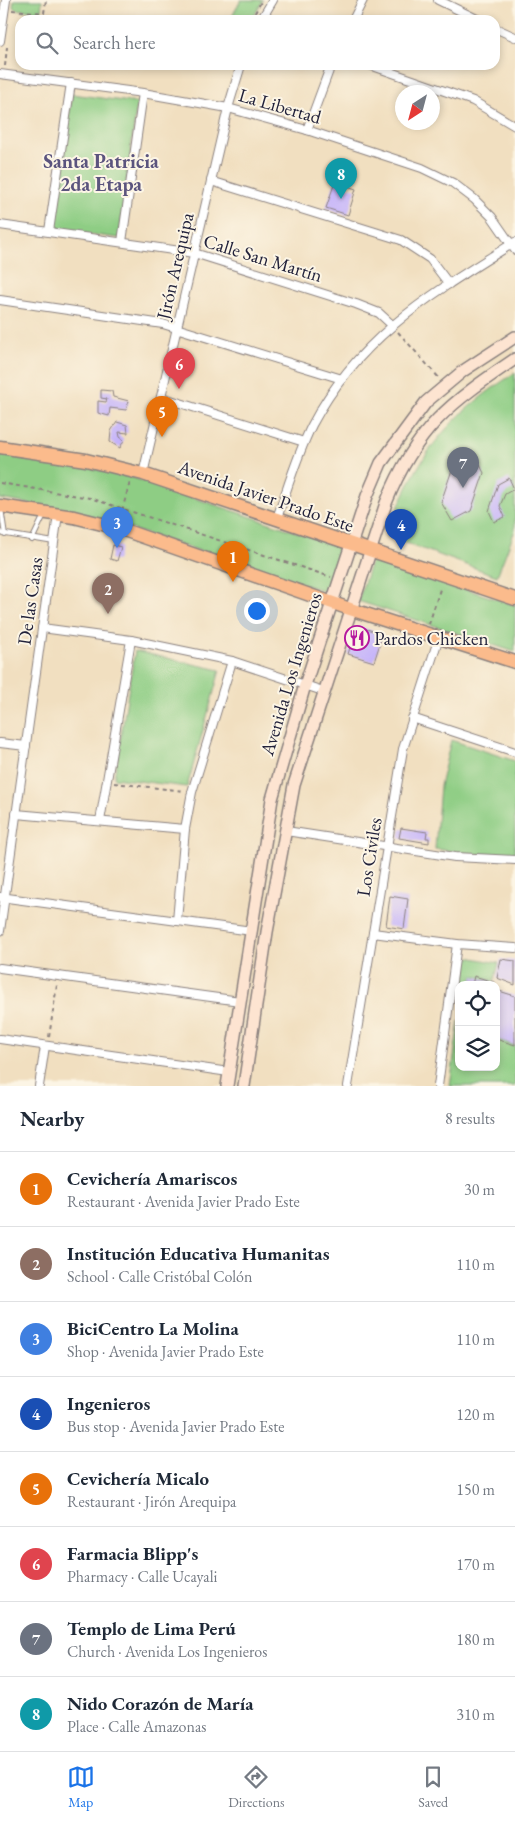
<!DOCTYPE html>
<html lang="en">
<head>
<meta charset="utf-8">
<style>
	:root { --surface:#fff; --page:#f2f2f3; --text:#1f2937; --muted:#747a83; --line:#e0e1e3; --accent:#1a73e8 }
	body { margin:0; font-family:"EB Garamond",serif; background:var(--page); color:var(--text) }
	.controls { position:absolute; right:15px; bottom:15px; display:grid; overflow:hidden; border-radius:10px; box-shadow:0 2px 8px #0003 }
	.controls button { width:45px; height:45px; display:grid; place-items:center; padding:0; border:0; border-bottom:1px solid var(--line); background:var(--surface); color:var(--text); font:25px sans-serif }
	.compass { position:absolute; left:395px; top:85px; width:45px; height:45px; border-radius:50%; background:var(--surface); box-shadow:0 2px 8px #0003; rotate:216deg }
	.you { position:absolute; left:256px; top:610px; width:18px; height:18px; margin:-12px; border:4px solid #fff; border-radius:50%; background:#1a73e8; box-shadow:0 0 0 8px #1a73e833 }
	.badge { display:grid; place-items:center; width:32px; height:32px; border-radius:50%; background:var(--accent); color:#fff; font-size:16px; font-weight:700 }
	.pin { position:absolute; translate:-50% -41px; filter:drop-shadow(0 1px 2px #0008) }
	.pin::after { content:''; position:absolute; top:26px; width:18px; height:15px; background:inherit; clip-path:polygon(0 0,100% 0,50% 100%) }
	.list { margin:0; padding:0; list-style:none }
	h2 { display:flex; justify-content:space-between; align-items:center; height:65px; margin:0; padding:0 20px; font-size:21px }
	h2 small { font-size:16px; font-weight:400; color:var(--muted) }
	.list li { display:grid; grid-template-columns:32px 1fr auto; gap:15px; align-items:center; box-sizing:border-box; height:75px; padding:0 20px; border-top:1px solid var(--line) }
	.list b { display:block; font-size:19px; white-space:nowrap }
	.list p { margin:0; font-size:16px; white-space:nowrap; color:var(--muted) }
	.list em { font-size:16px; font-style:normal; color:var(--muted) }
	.icon { flex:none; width:28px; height:28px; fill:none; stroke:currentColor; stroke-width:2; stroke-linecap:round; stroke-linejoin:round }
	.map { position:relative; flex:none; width:515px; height:1086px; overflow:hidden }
	.search { position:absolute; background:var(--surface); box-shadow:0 2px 8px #0003; left:15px; right:15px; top:15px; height:55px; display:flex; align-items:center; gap:12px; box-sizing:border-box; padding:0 18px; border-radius:15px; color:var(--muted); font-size:19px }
	.sheet { height:665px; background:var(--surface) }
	nav { display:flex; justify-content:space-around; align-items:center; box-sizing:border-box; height:70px; border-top:1px solid var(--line); background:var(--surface); font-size:14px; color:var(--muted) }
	nav a { display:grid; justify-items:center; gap:2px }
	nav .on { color:var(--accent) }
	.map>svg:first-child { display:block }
	.green { fill:#8ecd84; stroke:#587860 }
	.building { fill:#c4b2fa }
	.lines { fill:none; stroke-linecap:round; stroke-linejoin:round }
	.lane-casing { stroke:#8a807e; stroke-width:6 }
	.street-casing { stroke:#8a807e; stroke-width:10 }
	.secondary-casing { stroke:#8a807e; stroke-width:14 }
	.primary-casing { stroke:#8a807e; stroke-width:15 }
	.path { stroke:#8a807e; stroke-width:2; stroke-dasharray:4 4; stroke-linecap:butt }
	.lane { stroke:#fff; stroke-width:4 }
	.street { stroke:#fff; stroke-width:8 }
	.secondary { stroke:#fde4d1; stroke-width:11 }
	.primary { stroke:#fbbb8c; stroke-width:12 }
	.labels { text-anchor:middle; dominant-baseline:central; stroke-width:4; stroke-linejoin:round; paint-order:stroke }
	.street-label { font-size:19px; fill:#22223b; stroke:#fcf5e5 }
	.poi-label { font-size:19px; fill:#22223b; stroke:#fcf5e5; text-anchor:start }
	.neighbourhood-label { font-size:20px; font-weight:bold; fill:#5b547e; stroke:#fcf5e5 }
</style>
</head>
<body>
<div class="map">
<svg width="515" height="1086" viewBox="0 0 515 1086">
	<rect width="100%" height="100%" fill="#fcf5e5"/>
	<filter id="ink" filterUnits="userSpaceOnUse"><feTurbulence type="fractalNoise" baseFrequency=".02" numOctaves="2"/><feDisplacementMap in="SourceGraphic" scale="10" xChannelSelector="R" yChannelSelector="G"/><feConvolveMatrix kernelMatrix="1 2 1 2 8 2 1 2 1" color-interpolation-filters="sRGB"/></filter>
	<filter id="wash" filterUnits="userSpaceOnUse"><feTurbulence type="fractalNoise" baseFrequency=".0096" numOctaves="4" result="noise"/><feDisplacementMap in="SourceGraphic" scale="20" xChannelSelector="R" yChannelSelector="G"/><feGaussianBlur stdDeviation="1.12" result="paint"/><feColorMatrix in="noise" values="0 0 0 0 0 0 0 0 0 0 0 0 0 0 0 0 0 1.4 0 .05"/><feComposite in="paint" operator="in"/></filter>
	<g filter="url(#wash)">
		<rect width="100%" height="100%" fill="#f1dfc0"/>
		<g class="green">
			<path d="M14,0h28l-1,12 -26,-3 -2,-2z"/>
			<path d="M241,0h22l-11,20h-22z"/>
			<path d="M72,94l65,9 -18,135 -66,-8z"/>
			<path d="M515,373v157l-18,46 -110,-40c28,-78 58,-118 128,-163z"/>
			<path d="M0,454l90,14 44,10 208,69 -14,45 -250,-80 -78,-13z"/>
			<path d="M372,559l143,46v47l-157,-51z"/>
			<path d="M135,651l85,19 -33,117 -73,-9z"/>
			<path d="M451,740l64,21v95l-40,-2 -40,-5 5,-63z"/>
			<path d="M468,957l31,6 -5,19 -20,-6 -2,9h-8z"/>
			<path d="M459,1021v46h37v-28l19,7v40h-65z"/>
		</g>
		<g id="blocks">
			<g class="building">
				<path d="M335,182l21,7 -8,26 -22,-7z"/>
				<path d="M101,390l11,1 1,6 16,4 -3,9 -16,-2 -1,8 -11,-3v-12l8,1 1,-3 -6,-1z"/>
				<path d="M117,422l10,3 1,8 -9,-1 1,5 4,3 -4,8 -10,-6 1,-11z"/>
				<path d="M474,453l10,20 -13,38 -19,10 -11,-19 14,-41z"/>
				<path d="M509,478l5,11 -9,5 -5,12 5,11 -11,5 -5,-11 9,-27z"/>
				<path d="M113,545l8,2 -4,14 -7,-2z"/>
				<path d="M357,626l26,8 -9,28 -26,-8z"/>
				<path d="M401,828l26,4 -1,6h3v5l-30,-5z"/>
				<path d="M390,896l18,3 -4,30 -18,-3z"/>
				<path d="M501,959l14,2v24l-18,-7z"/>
				<path d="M474,976l20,6 -1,3h-21z"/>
				<path d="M496,990l19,6v49l-19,-6z"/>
			</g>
		</g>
	</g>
	<g filter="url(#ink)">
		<use href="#blocks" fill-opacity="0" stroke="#8a807e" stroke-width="1"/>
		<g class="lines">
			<defs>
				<g id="lane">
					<path d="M1,508l4,27"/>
					<path d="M0,533l54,9"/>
					<path d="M32,540l12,-25"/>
				</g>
				<g id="street">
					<path d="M438,0l41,20"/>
					<path d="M261,20l12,-20"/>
					<path d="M353,20l10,-20"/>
					<path d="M495,28l20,9"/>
					<path d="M0,41l6,-41"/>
					<path d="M370,65l103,36 42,25"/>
					<path d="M0,74l143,19 85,15 79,22 115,38 31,15 21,16 18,18 23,33"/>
					<path d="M307,130l24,-65"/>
					<path d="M211,181l190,59 29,19 19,25"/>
					<path d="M0,225l194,28 162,51 23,9 13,12"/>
					<path d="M49,231l22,-148"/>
					<path d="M122,242l21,-149"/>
					<path d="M0,300l163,24 179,55"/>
					<path d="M161,397l143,45"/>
					<path d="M143,474l85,-366 13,-43"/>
					<path d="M277,518c11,-31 20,-63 35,-93 47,-89 120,-131 203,-183"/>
					<path d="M42,628l89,12 101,21 91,30"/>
					<path d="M412,718l103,34"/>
					<path d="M0,743l26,3"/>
					<path d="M16,814l169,15"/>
					<path d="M100,821l31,-181"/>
					<path d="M286,831l169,26 60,3"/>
					<path d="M0,897l252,34"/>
					<path d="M177,921l8,-92 7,-37 40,-131"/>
					<path d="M0,931l58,-417"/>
					<path d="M373,933l84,11 58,4"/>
					<path d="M0,968l240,33"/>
					<path d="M0,1039l229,33"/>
					<path d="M39,1086l6,-40"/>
					<path d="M348,1086l55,-337 36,-112"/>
					<path d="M438,1086l19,-142"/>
				</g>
				<g id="secondary">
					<path d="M227,1086l45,-287 33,-114 62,-189 14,-33 45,-61 37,-31 52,-34"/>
					<path d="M244,1086l23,-154 27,-147 92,-282c30,-75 64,-100 129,-144"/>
				</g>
				<g id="primary">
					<path d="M0,447l86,13 57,14 372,125"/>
					<path d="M0,506l74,11 44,11 232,81 165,53"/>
				</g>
			</defs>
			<use href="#lane" class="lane-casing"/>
			<use href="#street" class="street-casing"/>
			<use href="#secondary" class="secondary-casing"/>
			<use href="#primary" class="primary-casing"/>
			<g class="path">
				<path d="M12,10l32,3 2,-13"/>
				<path d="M251,20l11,-20"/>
				<path d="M5,66l2,-19"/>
				<path d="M398,332l42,47"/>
				<path d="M0,483l90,15 241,79"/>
				<path d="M120,518l10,-36"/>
				<path d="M429,624l12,-38"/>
				<path d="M114,783l70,8"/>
				<path d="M49,1037l8,-52"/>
			</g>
			<use href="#lane" class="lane"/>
			<use href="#street" class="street"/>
			<use href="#secondary" class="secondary"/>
			<use href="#primary" class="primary"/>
		</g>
	</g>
	<defs>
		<symbol id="restaurant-ring" viewBox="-11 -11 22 22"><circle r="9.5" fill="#fcf5e5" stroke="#b5179e" stroke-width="1.5"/><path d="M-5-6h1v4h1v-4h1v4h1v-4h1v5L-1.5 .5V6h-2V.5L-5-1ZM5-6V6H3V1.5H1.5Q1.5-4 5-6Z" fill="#b5179e"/></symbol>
	</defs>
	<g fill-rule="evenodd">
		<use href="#restaurant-ring" x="343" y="624" width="28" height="28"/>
	</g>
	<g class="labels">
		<g class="street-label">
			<text transform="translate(280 106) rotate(16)">La Libertad</text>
			<text transform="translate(263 258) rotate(17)">Calle San Martín</text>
			<text transform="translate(175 266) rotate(-77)">Jirón Arequipa</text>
			<text transform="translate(266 496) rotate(19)">Avenida Javier Prado Este</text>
			<text transform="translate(30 601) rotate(-82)">De las Casas</text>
			<text transform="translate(291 674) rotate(-73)">Avenida Los Ingenieros</text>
			<text transform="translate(369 857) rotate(-81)">Los Civiles</text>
		</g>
		<g class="poi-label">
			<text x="374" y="638">Pardos Chicken</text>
		</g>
		<g class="neighbourhood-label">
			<text x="101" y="161">Santa Patricia<tspan x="101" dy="23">2da Etapa</tspan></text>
		</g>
	</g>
</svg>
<div class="controls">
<button><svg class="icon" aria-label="locate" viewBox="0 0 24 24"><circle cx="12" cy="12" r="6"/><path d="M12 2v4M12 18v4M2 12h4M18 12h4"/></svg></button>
<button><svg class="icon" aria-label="layers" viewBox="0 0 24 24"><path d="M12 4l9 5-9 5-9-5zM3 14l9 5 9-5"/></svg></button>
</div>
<svg class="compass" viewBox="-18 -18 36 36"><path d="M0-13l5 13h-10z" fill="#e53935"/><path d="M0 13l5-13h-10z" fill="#747a83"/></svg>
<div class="you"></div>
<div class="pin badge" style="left:233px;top:582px;background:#e8710a">1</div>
<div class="pin badge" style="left:108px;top:614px;background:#8d6e63">2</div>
<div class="pin badge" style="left:117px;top:548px;background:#3f7fe0">3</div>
<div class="pin badge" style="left:401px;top:550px;background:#1a4fb4">4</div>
<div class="pin badge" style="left:162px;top:437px;background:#e8710a">5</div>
<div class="pin badge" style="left:179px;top:389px;background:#e0444e">6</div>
<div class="pin badge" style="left:463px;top:488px;background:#6b7280">7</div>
<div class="pin badge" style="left:341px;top:199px;background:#0f9aa8">8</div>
<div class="search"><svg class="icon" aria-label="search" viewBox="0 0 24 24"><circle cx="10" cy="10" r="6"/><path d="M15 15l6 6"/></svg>Search here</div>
</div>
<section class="sheet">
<h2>Nearby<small>8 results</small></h2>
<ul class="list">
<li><span class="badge" style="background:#e8710a">1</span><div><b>Cevichería Amariscos</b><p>Restaurant · Avenida Javier Prado Este</p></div><em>30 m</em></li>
<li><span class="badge" style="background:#8d6e63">2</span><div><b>Institución Educativa Humanitas</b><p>School · Calle Cristóbal Colón</p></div><em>110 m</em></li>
<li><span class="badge" style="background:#3f7fe0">3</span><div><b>BiciCentro La Molina</b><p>Shop · Avenida Javier Prado Este</p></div><em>110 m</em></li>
<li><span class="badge" style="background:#1a4fb4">4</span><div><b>Ingenieros</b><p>Bus stop · Avenida Javier Prado Este</p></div><em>120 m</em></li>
<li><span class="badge" style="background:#e8710a">5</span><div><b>Cevichería Micalo</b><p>Restaurant · Jirón Arequipa</p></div><em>150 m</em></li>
<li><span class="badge" style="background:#e0444e">6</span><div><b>Farmacia Blipp's</b><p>Pharmacy · Calle Ucayali</p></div><em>170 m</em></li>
<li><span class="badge" style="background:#6b7280">7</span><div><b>Templo de Lima Perú</b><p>Church · Avenida Los Ingenieros</p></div><em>180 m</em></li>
<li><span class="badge" style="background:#0f9aa8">8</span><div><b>Nido Corazón de María</b><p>Place · Calle Amazonas</p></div><em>310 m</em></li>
</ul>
</section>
<nav>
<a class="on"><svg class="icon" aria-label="map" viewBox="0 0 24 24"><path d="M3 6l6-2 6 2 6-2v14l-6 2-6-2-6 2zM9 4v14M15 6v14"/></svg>Map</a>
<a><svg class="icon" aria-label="directions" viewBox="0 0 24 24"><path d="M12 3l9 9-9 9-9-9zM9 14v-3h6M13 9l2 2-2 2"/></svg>Directions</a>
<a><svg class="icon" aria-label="saved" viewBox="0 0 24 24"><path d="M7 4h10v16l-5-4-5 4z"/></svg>Saved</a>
</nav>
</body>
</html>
